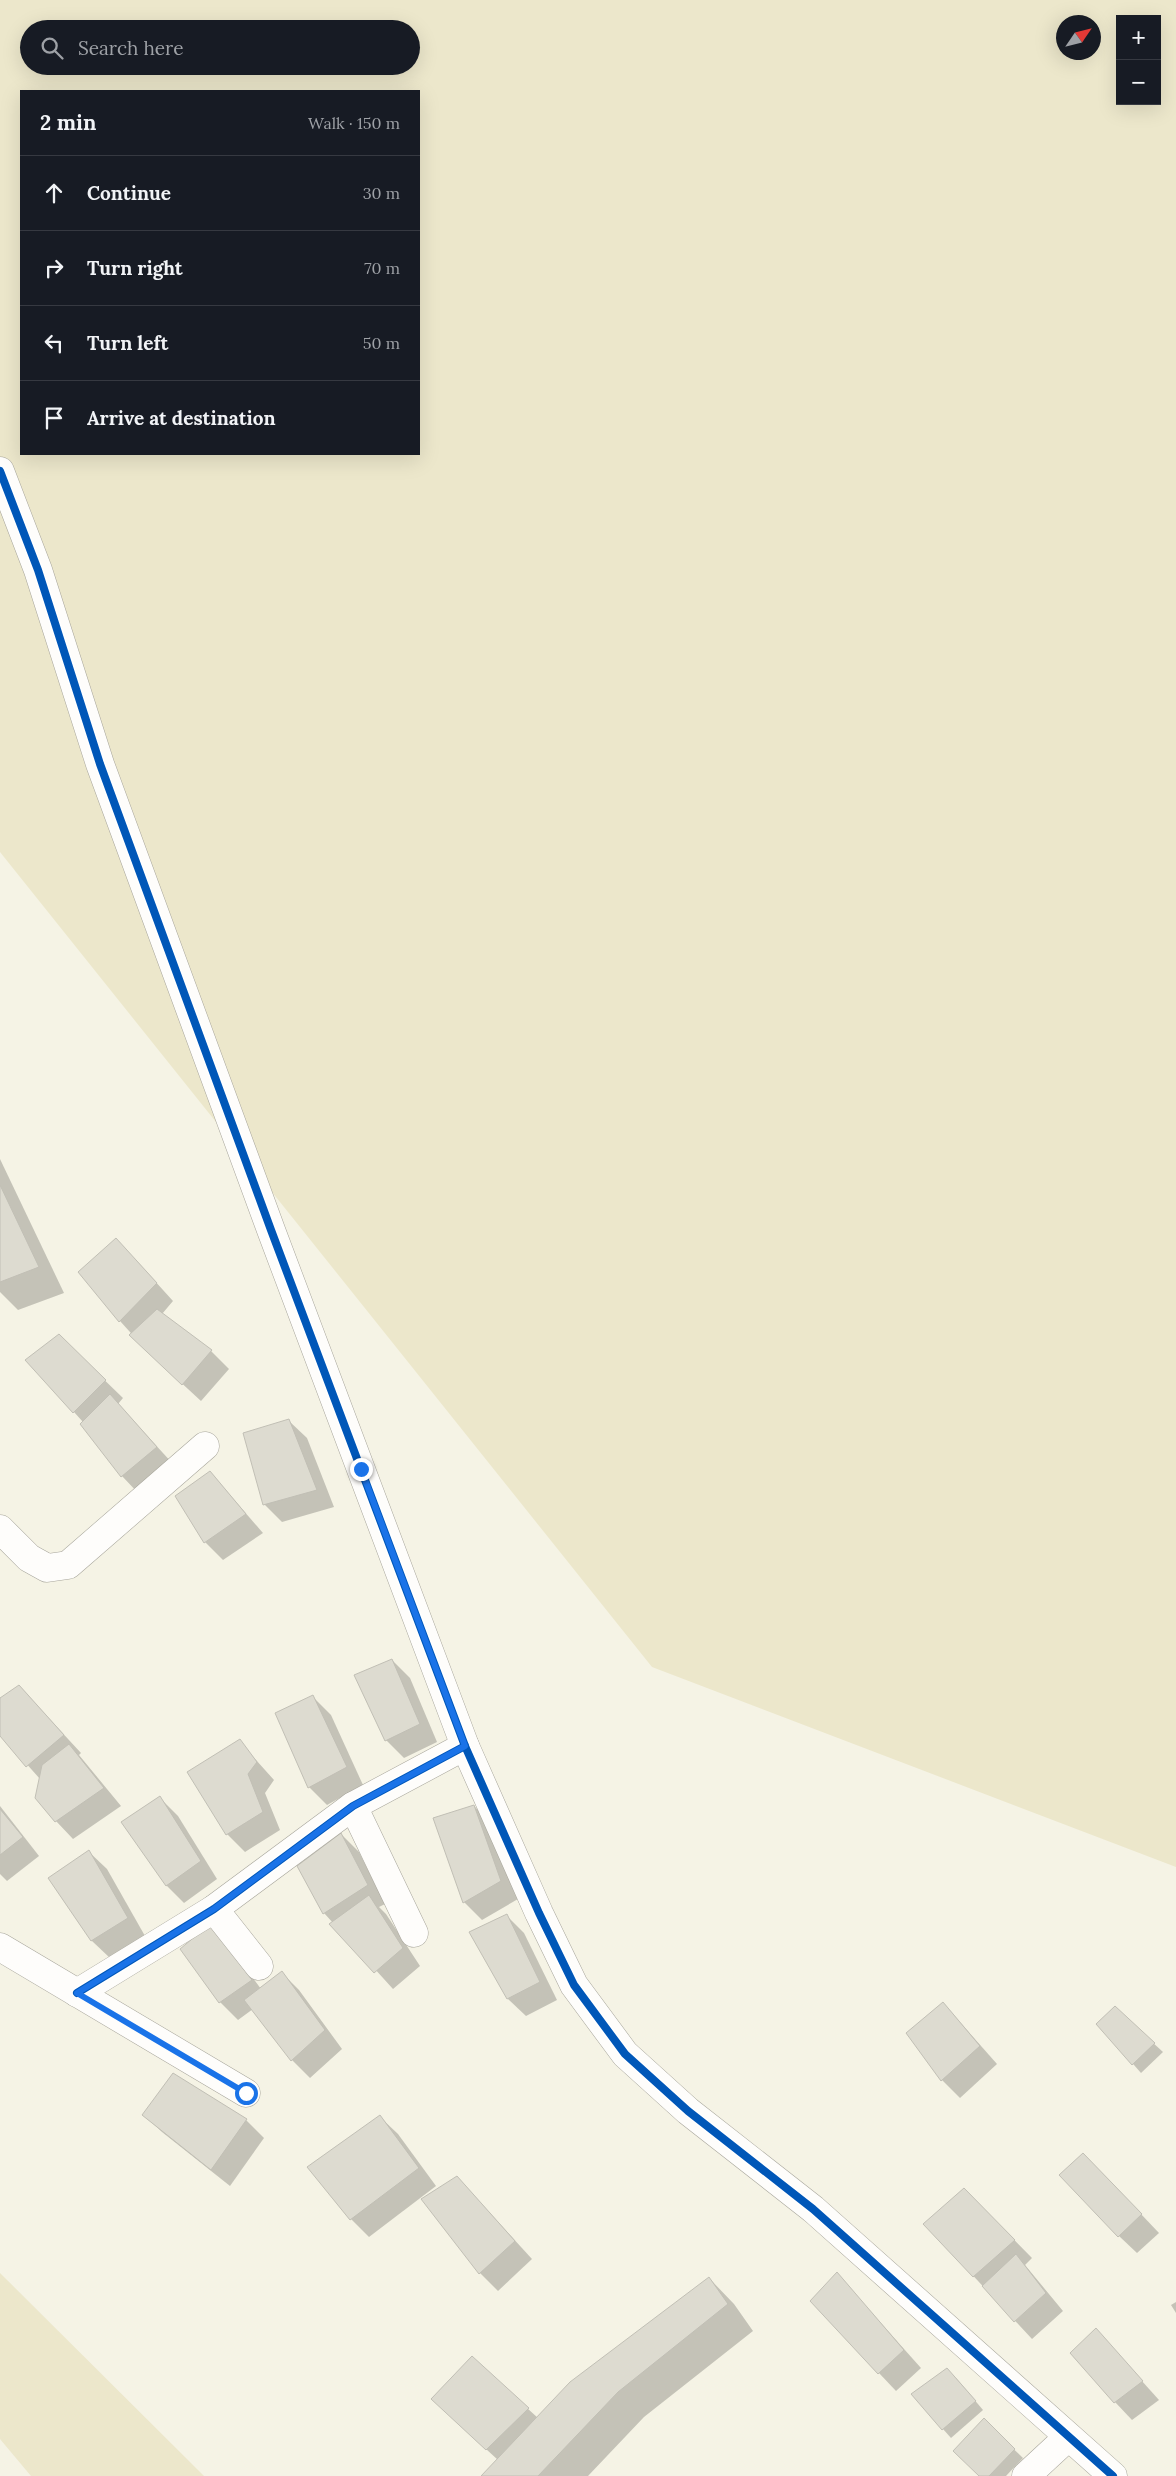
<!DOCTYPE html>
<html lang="en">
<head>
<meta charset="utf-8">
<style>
	:root { --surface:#171b24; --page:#242831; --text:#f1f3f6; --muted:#9ea1a6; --line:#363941 }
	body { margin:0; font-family:Lora,serif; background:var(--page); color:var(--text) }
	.controls { position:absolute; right:15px; top:15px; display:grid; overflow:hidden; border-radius:0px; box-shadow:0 5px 20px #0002 }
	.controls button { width:45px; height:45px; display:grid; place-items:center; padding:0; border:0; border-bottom:1px solid var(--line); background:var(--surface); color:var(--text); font:25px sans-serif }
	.compass { position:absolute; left:1056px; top:15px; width:45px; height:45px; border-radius:50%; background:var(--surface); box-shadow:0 5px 20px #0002; rotate:55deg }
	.stop { position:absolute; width:15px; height:15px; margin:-11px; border:4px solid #1a73e8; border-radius:50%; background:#fff }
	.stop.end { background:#1a73e8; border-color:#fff; box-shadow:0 1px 5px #0008 }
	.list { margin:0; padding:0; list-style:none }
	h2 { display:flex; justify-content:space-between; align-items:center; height:65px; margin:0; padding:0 20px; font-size:21px }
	h2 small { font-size:16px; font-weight:400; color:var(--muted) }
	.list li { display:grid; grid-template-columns:32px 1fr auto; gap:15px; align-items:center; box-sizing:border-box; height:75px; padding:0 20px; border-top:1px solid var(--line) }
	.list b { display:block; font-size:19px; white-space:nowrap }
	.list em { font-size:16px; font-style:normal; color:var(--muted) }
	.icon { flex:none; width:28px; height:28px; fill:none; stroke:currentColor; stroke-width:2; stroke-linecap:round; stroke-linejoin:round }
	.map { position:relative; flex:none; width:1176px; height:2476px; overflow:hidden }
	.search { position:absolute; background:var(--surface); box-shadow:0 5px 20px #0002; left:20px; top:20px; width:400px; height:55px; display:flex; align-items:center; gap:12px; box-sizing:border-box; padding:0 18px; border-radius:28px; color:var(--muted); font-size:19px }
	.panel { position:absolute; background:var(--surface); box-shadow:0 5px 20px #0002; left:20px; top:90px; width:400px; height:365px; border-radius:0px }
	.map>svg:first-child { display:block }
	.green { fill:#ece7cb; fill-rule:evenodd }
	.shadow { fill:#0003 }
	.building { fill:#dddbd0; stroke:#c1bfb5 }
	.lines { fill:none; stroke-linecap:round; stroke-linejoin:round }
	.minor-casing { stroke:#a7a59b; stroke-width:29 }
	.minor { stroke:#fefdfb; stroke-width:28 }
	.cycleway-casing { stroke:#fff; stroke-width:11 }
	.cycleway { stroke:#0057b8; stroke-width:8 }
	.route { stroke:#1a73e8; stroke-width:6 }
</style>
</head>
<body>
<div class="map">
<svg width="1176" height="2476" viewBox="0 0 1176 2476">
	<rect width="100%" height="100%" fill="#f5f3e5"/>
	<g class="green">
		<path d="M0,0h1176v1867l-524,-200 -652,-815zM1120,19h37v82h-37zM1064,22h30v30h-30zM29,29h382v37h-382zM21,91h398v363h-398z"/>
		<path d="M0,2273l204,203h-173l-31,-37z"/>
	</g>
	<g class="shadow">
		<path d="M0,1159l64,134 -46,17 -18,-18z"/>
		<path d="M134,1258l39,43 -11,13 49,37 18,18 -28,32 -52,-48 -29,-32z"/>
		<path d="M59,1336l64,62 -5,6 56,61 -35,29 -17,-18 -39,-54 -9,-10z"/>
		<path d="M289,1421l18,17 27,69 -52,15 -18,-18z"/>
		<path d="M210,1472l53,61 -40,27 -18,-18z"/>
		<path d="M392,1660l18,18 27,64 -33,16 -18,-18z"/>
		<path d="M19,1686l62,67 -2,2 42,51 -48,33 -17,-18 -16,-42 -40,-45v-34z"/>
		<path d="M313,1697l18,18 32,70 -36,20 -18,-18z"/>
		<path d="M239,1741l35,39 -9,13 15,37 -35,22 -18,-18z"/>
		<path d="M160,1798l18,18 39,63 -33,24 -17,-17 -44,-64z"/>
		<path d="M0,1806l39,50 -32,25 -7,-7z"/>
		<path d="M474,1806l18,18 26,75 -36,21 -18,-18z"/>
		<path d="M341,1834l18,18 26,52 -6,3 7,7 34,52 -27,23 -69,-76z"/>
		<path d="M89,1852l18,17 38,67 -35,22 -18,-17 -42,-62z"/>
		<path d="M506,1915l18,18 33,67 -31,16 -18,-17z"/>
		<path d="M228,1944l33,45 21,-16 17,17 43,59 -32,29 -18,-18 -39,-51 -15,11 -18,-18 -38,-53z"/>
		<path d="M943,2003l54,61 -37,34 -18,-18z"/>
		<path d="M1115,2008l48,44 -22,21 -43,-49z"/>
		<path d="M173,2075l73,45 18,18 -34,48 -68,-54 -18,-17z"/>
		<path d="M380,2117l18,17 38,52 -67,51 -18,-18 -42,-52z"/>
		<path d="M1101,2172l58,61 -22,20 -18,-17z"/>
		<path d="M457,2177l75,82 -34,32 -18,-18 -57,-73z"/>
		<path d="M964,2189l68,69 -7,7 38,46 -31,28 -107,-115z"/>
		<path d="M837,2274l84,94 -25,23 -17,-18z"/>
		<path d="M709,2278l25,26 19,27 -109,86 -56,59h-105l15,-16 -48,-44 22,-58 66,60z"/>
		<path d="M1176,2302v11l-5,-8z"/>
		<path d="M1096,2330l63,70 -27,20 -17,-18z"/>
		<path d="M956,2378l27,32 -32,28 -8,-9z"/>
		<path d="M984,2420l39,38 -17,18h-26z"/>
	</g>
	<g class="building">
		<path d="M0,1185l39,82 -39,15z"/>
		<path d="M116,1238l41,45 -38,39 -41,-50z"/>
		<path d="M157,1309l55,41 -30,35 -53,-50z"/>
		<path d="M59,1334l47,46 -33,33 -48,-53z"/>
		<path d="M110,1394l47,53 -36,30 -41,-53z"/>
		<path d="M289,1419l28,71 -54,15 -20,-72z"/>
		<path d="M210,1471l36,43 -42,29 -29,-47z"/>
		<path d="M392,1659l28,65 -35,17 -31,-66z"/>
		<path d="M19,1685l45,50 -38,32 -26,-31v-38z"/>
		<path d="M313,1695l34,72 -39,21 -33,-75z"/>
		<path d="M240,1739l17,23 -9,12 15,38 -37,23 -39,-63z"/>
		<path d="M69,1744l35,44 -49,34 -20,-24 7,-33z"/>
		<path d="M160,1796l41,65 -35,25 -45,-64z"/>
		<path d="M474,1805l27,76 -38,22 -30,-85z"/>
		<path d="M0,1809l23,28 -23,18z"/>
		<path d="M341,1833l27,52 -45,29 -26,-48z"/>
		<path d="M89,1850l39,68 -37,23 -43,-63z"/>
		<path d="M369,1895l34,53 -29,25 -45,-49z"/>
		<path d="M507,1914l33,68 -33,17 -38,-67z"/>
		<path d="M210,1924l42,56 -33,23 -39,-54z"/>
		<path d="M282,1971l43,59 -34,31 -47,-61z"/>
		<path d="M943,2002l37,44 -39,35 -35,-48z"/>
		<path d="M1115,2006l40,37 -23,22 -36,-41z"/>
		<path d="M173,2073l74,46 -36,51 -69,-55z"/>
		<path d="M380,2115l39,53 -69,52 -43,-53z"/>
		<path d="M1083,2153l59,61 -24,23 -59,-62z"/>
		<path d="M457,2176l58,65 -36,33 -58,-75z"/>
		<path d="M964,2188l51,52 -42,37 -50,-53z"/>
		<path d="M1016,2254l30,39 -32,29 -32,-36z"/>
		<path d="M837,2272l67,78 -26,24 -68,-73z"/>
		<path d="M709,2277l19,27 -110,88 -80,84h-57l89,-94z"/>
		<path d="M1096,2328l47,53 -29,22 -44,-50z"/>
		<path d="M472,2356l57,52 -43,42 -55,-51z"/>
		<path d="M947,2368l29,33 -34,29 -31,-36z"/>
		<path d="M984,2418l31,31 -26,27h-10l-26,-25z"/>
	</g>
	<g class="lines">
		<defs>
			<g id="minor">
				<path d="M0,471l38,99 62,194 171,466 194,516 74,167 35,72 51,69 63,57 125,98 300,267"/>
				<path d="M0,1529l29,29 18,10 21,-3 137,-119"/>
				<path d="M353,1806l61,127"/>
				<path d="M214,1909l45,57"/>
				<path d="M0,1947l246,146"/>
				<path d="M77,1993l137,-84 139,-103 112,-60"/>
				<path d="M1026,2476l41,-38"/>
			</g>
		</defs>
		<use href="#minor" class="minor-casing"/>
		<use href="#minor" class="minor"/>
		<defs>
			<g id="cycleway">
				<path d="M0,471l38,99 62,194 171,466 194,516 74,167 35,72 51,69 63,57 125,98 300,267"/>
				<path d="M77,1993l137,-84 139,-103 112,-60"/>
			</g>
		</defs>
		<use href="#cycleway" class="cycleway-casing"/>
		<use href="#cycleway" class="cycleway"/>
	</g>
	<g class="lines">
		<path class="route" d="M246,2093l-169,-100 137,-84 139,-103 112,-60 -104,-277"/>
	</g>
</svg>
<div class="controls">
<button>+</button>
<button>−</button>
</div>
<svg class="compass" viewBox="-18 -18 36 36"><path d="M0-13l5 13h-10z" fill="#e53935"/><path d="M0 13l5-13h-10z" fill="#9ea1a6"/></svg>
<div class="stop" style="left:246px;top:2093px"></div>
<div class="stop end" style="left:361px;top:1469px"></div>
<div class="search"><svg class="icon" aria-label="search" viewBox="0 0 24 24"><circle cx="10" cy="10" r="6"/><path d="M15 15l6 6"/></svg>Search here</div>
<section class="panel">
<h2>2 min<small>Walk · 150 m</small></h2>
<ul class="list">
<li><svg class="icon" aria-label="ahead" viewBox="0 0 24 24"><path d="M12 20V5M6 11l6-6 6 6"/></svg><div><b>Continue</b></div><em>30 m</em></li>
<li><svg class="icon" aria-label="right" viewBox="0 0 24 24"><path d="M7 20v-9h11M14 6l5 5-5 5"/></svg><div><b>Turn right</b></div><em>70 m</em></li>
<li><svg class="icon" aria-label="left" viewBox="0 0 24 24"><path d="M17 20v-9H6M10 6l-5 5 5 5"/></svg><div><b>Turn left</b></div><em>50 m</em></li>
<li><svg class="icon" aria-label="arrive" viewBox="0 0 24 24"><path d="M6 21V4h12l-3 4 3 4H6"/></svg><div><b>Arrive at destination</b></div></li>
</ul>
</section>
</div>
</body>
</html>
